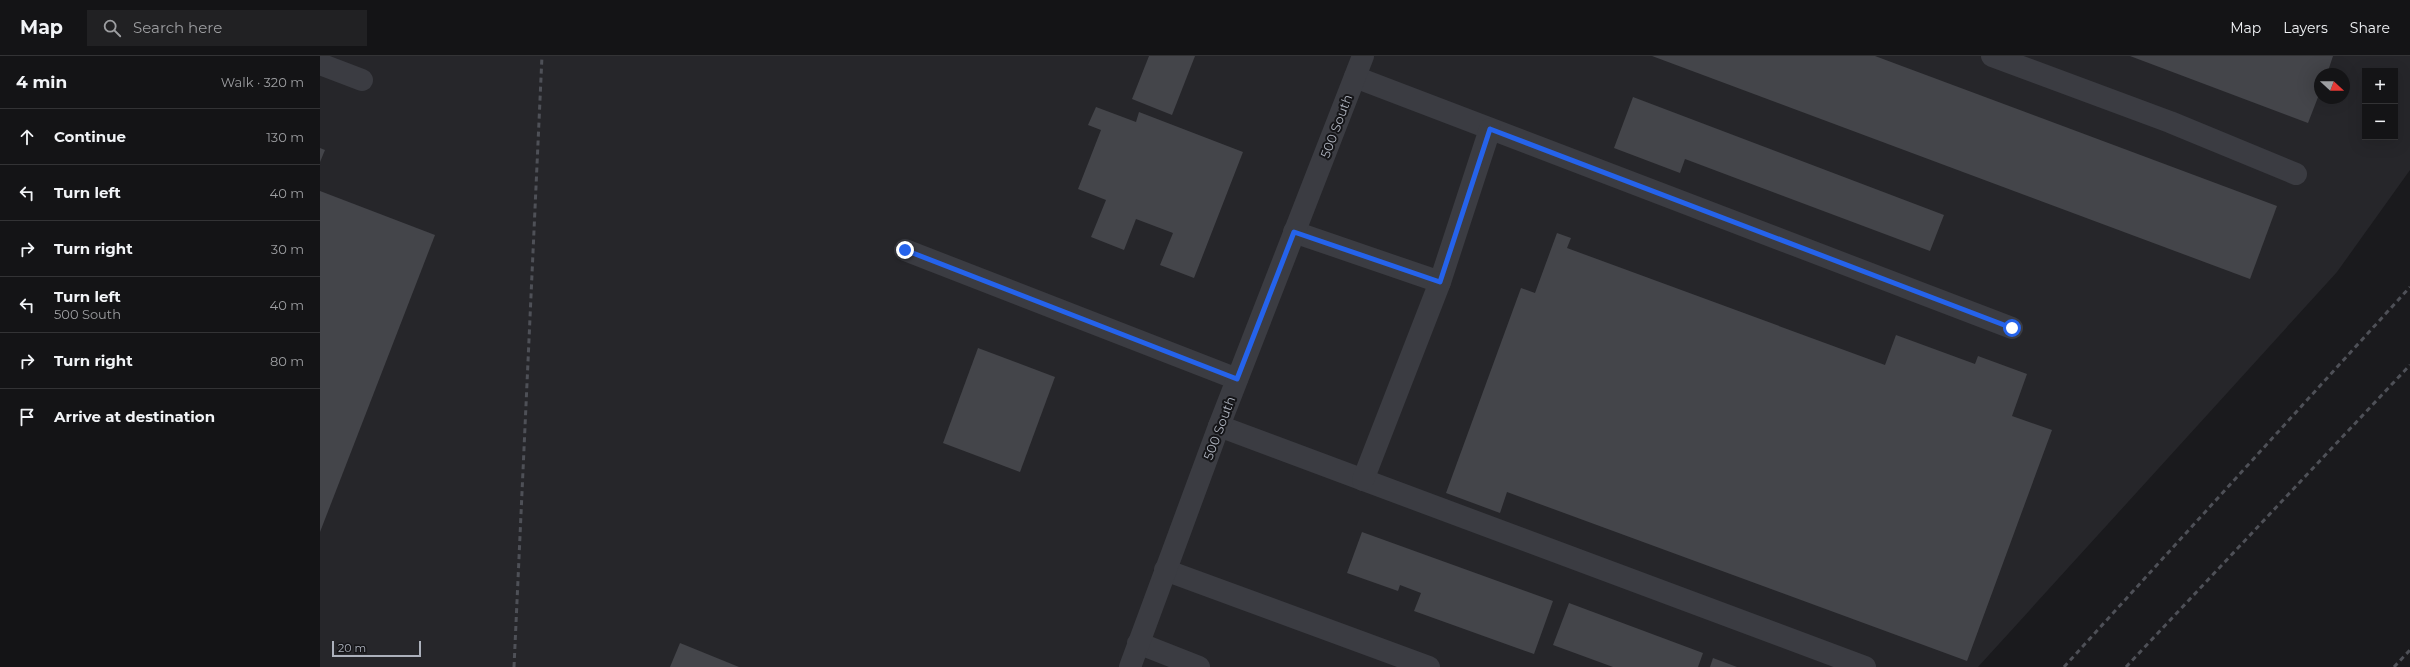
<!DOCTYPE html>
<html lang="en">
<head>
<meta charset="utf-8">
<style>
	:root { --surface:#141416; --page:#212123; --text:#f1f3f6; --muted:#9d9ea1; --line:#333335 }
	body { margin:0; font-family:Montserrat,sans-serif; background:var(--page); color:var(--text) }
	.controls { position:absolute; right:12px; top:12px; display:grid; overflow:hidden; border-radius:0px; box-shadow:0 4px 16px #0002 }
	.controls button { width:36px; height:36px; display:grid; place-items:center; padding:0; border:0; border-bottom:1px solid var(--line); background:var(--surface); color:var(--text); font:20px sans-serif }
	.compass { position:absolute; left:1994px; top:12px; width:36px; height:36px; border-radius:50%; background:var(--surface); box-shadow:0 4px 16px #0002; rotate:111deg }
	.scale { position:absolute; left:12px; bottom:10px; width:89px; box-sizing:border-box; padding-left:4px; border:2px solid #acb1bc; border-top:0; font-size:11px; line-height:14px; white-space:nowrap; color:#acb1bc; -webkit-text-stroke:3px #151518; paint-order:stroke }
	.stop { position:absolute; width:12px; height:12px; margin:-9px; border:3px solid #2563eb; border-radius:50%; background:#fff }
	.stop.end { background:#2563eb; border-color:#fff; box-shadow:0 1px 4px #0008 }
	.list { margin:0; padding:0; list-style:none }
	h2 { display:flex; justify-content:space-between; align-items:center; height:52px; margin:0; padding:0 16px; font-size:17px }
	h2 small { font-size:13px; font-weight:400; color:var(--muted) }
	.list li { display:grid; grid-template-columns:26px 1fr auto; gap:12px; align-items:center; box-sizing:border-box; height:56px; padding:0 16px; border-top:1px solid var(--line) }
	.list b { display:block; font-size:15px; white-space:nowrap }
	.list p { margin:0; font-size:13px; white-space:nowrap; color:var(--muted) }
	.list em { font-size:13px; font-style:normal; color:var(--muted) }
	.icon { flex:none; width:22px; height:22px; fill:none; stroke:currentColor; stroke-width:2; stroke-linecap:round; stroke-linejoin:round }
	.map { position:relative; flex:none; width:2090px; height:611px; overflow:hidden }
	header { display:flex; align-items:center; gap:24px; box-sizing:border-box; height:56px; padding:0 20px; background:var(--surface); border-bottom:1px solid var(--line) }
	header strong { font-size:19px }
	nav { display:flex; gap:22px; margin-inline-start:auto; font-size:14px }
	.search { width:280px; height:36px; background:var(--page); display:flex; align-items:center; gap:10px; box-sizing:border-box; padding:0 14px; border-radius:0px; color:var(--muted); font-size:15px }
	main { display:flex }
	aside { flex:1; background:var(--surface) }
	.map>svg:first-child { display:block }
	.built { fill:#26262a; fill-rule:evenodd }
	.building { fill:#44454a }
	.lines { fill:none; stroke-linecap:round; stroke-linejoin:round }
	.minor { stroke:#3b3c42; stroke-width:22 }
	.rail { stroke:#4e5057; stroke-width:3; stroke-dasharray:5 4; stroke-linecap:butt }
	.route { stroke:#2563eb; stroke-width:5 }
	.labels { text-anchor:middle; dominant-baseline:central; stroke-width:4; stroke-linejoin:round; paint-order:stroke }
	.street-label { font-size:13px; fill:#acb1bc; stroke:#151518 }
</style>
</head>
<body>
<header>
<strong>Map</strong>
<div class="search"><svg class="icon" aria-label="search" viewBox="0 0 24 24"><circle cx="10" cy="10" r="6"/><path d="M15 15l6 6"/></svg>Search here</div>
<nav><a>Map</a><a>Layers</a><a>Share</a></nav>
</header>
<main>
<aside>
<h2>4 min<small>Walk · 320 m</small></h2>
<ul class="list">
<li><svg class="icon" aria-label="ahead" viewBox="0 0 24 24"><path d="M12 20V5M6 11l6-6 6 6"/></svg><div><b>Continue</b></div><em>130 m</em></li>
<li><svg class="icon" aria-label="left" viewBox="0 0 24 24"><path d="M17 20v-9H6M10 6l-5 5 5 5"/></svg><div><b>Turn left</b></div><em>40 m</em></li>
<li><svg class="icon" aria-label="right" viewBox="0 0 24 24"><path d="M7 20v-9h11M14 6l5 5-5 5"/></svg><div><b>Turn right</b></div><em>30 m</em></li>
<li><svg class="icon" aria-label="left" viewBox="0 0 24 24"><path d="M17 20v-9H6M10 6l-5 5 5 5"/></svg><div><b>Turn left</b><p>500 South</p></div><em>40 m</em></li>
<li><svg class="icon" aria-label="right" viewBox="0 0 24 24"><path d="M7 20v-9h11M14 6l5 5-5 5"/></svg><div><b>Turn right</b></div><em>80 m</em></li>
<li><svg class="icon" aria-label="arrive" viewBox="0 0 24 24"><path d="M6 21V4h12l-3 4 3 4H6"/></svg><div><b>Arrive at destination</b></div></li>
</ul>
</aside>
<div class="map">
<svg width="2090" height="611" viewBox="0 0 2090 611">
	<rect width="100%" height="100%" fill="#1a1a1d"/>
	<path class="built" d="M0,0h2090v114l-73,102 -359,395h-1658zM2045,15h30v66h-30zM2000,18h24v24h-24z"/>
	<g class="building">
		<path d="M829,0h46l-23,59 -40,-16z"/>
		<path d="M1332,0h223l402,150 -27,73z"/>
		<path d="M1810,0h203l-6,18h-7v18l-12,31z"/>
		<path d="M1313,41l311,118 -14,36 -245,-92 -5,14 -66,-25z"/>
		<path d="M776,51l40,15 3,-10 104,40 -49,126 -34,-13 13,-32 -37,-14 -12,31 -33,-13 15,-37 -28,-11 23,-59 -13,-5z"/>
		<path d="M0,92l5,2 -5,12z"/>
		<path d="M0,135l115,44 -115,297z"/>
		<path d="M1237,177l14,5 -4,10 318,117 11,-30 79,29 3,-8 49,18 -15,42 40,14 -85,231 -460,-169 -7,21 -54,-20 75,-205 14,5z"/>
		<path d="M658,292l77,29 -35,95 -77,-29z"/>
		<path d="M1042,476l191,69 -19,53 -120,-43 7,-18 -21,-8 -2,6 -51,-18z"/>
		<path d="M1249,547l134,50 -5,14h-85l-60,-22z"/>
		<path d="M360,587l59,24h-69z"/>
		<path d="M1393,602l24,9h-27z"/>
	</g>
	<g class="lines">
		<g class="minor">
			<path d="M1672,0l178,66 126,52"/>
			<path d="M0,8l42,16"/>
			<path d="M1035,21l657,251"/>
			<path d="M974,176l146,50 50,-153"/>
			<path d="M585,194l332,129"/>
			<path d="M899,370l646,241"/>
			<path d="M1043,424l77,-198"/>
			<path d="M845,514l264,97"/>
			<path d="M818,587l61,24"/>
			<path d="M810,611l89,-241 144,-370"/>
		</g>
		<g class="rail">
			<path d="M194,611l28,-611"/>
			<path d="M1744,611l346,-380"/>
			<path d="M1806,611l284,-302"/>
			<path d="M2074,611l16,-17"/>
		</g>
	</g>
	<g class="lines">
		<path class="route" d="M585,194l332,129 57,-147 146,50 50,-153 522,199"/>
	</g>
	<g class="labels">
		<g class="street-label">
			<text transform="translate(1016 70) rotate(-69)">500 South</text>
			<text transform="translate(899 372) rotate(-69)">500 South</text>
		</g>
	</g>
</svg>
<div class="controls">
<button>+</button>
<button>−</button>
</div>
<svg class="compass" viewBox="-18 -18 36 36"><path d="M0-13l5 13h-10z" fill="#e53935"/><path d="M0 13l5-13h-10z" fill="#9d9ea1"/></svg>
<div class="scale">20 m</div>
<div class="stop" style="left:1692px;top:272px"></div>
<div class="stop end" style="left:585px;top:194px"></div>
</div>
</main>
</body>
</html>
